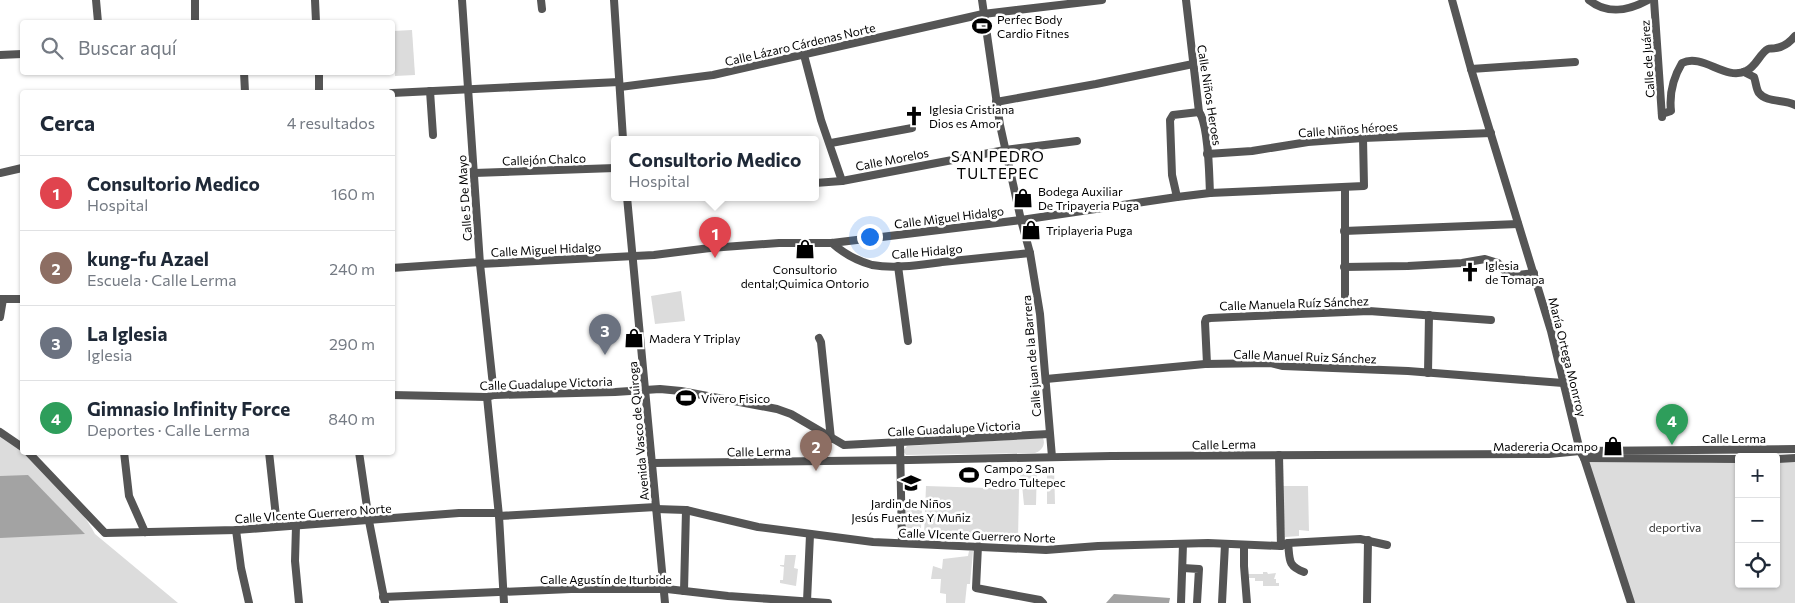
<!DOCTYPE html>
<html lang="es">
<head>
<meta charset="utf-8">
<style>
	:root { --surface:#fff; --page:#f6f6f7; --text:#1f2937; --muted:#747a83; --line:#e0e1e3; --accent:#000 }
	body { margin:0; font-family:Commissioner,sans-serif; background:var(--page); color:var(--text) }
	.controls { position:absolute; right:15px; bottom:15px; display:grid; overflow:hidden; border-radius:5px; box-shadow:0 1px 4px #0004 }
	.controls button { width:45px; height:45px; display:grid; place-items:center; padding:0; border:0; border-bottom:1px solid var(--line); background:var(--surface); color:var(--text); font:25px sans-serif }
	.you { position:absolute; left:869px; top:236px; width:18px; height:18px; margin:-12px; border:4px solid #fff; border-radius:50%; background:#1a73e8; box-shadow:0 0 0 8px #1a73e833 }
	.badge { display:grid; place-items:center; width:32px; height:32px; border-radius:50%; background:var(--accent); color:#fff; font-size:16px; font-weight:700 }
	.pin { position:absolute; translate:-50% -41px; filter:drop-shadow(0 1px 2px #0008) }
	.pin::after { content:''; position:absolute; top:26px; width:18px; height:15px; background:inherit; clip-path:polygon(0 0,100% 0,50% 100%) }
	.popup { position:absolute; left:611px; top:136px; width:208px; height:65px; box-sizing:border-box; display:grid; place-content:center; border-radius:5px; background:var(--surface); filter:drop-shadow(0 1px 4px #0005); font-size:16px; white-space:nowrap; color:var(--muted) }
	.popup b { font-size:19px; color:var(--text) }
	.popup::after { content:''; position:absolute; left:50%; top:100%; margin-left:-10px; border:10px solid transparent; border-top-color:var(--surface) }
	.list { margin:0; padding:0; list-style:none }
	h2 { display:flex; justify-content:space-between; align-items:center; height:65px; margin:0; padding:0 20px; font-size:21px }
	h2 small { font-size:16px; font-weight:400; color:var(--muted) }
	.list li { display:grid; grid-template-columns:32px 1fr auto; gap:15px; align-items:center; box-sizing:border-box; height:75px; padding:0 20px; border-top:1px solid var(--line) }
	.list b { display:block; font-size:19px; white-space:nowrap }
	.list p { margin:0; font-size:16px; white-space:nowrap; color:var(--muted) }
	.list em { font-size:16px; font-style:normal; color:var(--muted) }
	.icon { flex:none; width:28px; height:28px; fill:none; stroke:currentColor; stroke-width:2; stroke-linecap:round; stroke-linejoin:round }
	.map { position:relative; flex:none; width:1795px; height:603px; overflow:hidden }
	.search { position:absolute; background:var(--surface); box-shadow:0 1px 4px #0004; left:20px; top:20px; width:375px; height:55px; display:flex; align-items:center; gap:12px; box-sizing:border-box; padding:0 18px; border-radius:5px; color:var(--muted); font-size:19px }
	.panel { position:absolute; background:var(--surface); box-shadow:0 1px 4px #0004; left:20px; top:90px; width:375px; height:365px; border-radius:5px }
	.map>svg:first-child { display:block }
	.green { fill:#dcdcdc }
	.water { fill:#a3a3a3 }
	.lines { fill:none; stroke-linecap:round; stroke-linejoin:round }
	.minor { stroke:#555; stroke-width:8 }
	.labels { text-anchor:middle; dominant-baseline:central; stroke-width:5; stroke-linejoin:round; paint-order:stroke }
	.poi-label { font-size:12px; fill:#000; stroke:#fff; text-anchor:start }
	.street-label { font-size:12px; fill:#000; stroke:#fff }
	.park-label { font-size:12px; fill:#333; stroke:#fff }
	.quarter-label { font-size:15px; letter-spacing:1px; fill:#000; stroke:#fff }
</style>
</head>
<body>
<div class="map">
<svg width="1795" height="603" viewBox="0 0 1795 603">
	<rect width="100%" height="100%" fill="#fff"/>
	<g class="green">
		<path d="M412,30l3,45 -20,1 -2,-45z"/>
		<path d="M681,291l4,30 -30,3 -4,-28z"/>
		<path d="M0,434c28,18 79,69 95,100l83,69h-178z"/>
		<path d="M1043,438c3,7 -2,13 -8,15l-129,2 -3,-4 4,-5z"/>
		<path d="M1795,457v146h-162l-46,-145 125,5 27,-2v123h37v-125z"/>
		<path d="M1029,466l8,1 -1,38h-12l-2,-20 -2,-1v-15z"/>
		<path d="M1047,466h7l1,38h-8z"/>
		<path d="M926,486l93,3 -1,50 -94,-3z"/>
		<path d="M1282,486h26l1,45 -10,-1v6l-14,1z"/>
		<path d="M904,510h18l-1,18h-16z"/>
		<path d="M969,551h4l-3,33h-3l-2,19h-19v-9l-6,-1 1,-14h-10l2,-13 9,3 1,-10 25,-3z"/>
		<path d="M785,555h11l-2,13 4,1 -2,17 -16,-3v-3h3l1,-13 -4,-1v-1h4z"/>
		<path d="M1263,572h4l1,2 8,-1 -2,6h2v4h3v3h-16v-5h-8v-3h-7v-4h15z"/>
	</g>
	<g class="water">
		<path d="M28,475l57,59 -85,4v-62z"/>
		<path d="M1114,594l56,4 -1,5h-63z"/>
	</g>
	<g class="lines">
		<g class="minor">
			<path d="M96,0l2,22"/>
			<path d="M195,0v22"/>
			<path d="M315,0l1,22"/>
			<path d="M462,0l18,264 14,131"/>
			<path d="M541,0l1,9"/>
			<path d="M614,0l9,139"/>
			<path d="M982,0l18,125 21,95 9,33 10,61 12,143"/>
			<path d="M1186,0l13,112c10,13 10,63 11,81"/>
			<path d="M1452,0l19,69 80,262 29,120 4,7 47,145"/>
			<path d="M1589,0c19,15 39,11 59,0"/>
			<path d="M1654,0l8,117"/>
			<path d="M0,55l22,-1"/>
			<path d="M804,55l17,65 21,61"/>
			<path d="M1471,69l104,-7"/>
			<path d="M244,72l1,20"/>
			<path d="M319,72v20"/>
			<path d="M1744,72l10,5c2,5 2,12 5,16 8,10 25,6 36,12"/>
			<path d="M620,87l93,-12 270,-61 119,-14"/>
			<path d="M430,91l3,44"/>
			<path d="M392,93l227,-11"/>
			<path d="M996,102l100,-18 97,-20"/>
			<path d="M1662,114l9,-3c-2,-18 2,-33 11,-48 21,-10 43,18 64,8 10,-4 14,-18 22,-22 2,-1 5,0 8,-1 8,-1 14,-6 19,-12"/>
			<path d="M831,143l81,-15"/>
			<path d="M1207,154l45,-3 56,-9 55,-4 128,-5"/>
			<path d="M0,173l22,-5"/>
			<path d="M474,173l141,-5"/>
			<path d="M815,183l27,-2 163,-31 72,-9"/>
			<path d="M1345,188v123"/>
			<path d="M627,197l38,406"/>
			<path d="M1177,197l-5,-22 -2,-55 3,-5 26,-3"/>
			<path d="M1344,231l174,-7"/>
			<path d="M832,243c11,10 26,18 40,22 23,4 47,0 70,-3 29,-3 59,-6 88,-9"/>
			<path d="M480,264l174,-9 56,-7 69,-5h53l189,-23 156,-23 33,-4 154,-7 -1,-48"/>
			<path d="M898,266l10,75"/>
			<path d="M1344,267l64,-1 54,-3 23,-4 13,4 11,13 25,-3"/>
			<path d="M392,268l88,-6"/>
			<path d="M0,299h22"/>
			<path d="M0,317l3,-18"/>
			<path d="M819,338l2,4 10,97"/>
			<path d="M1207,364l-2,-42 1,-3 4,-1 159,-7 122,9"/>
			<path d="M1428,373l1,-58"/>
			<path d="M1046,379l159,-15 66,-1 12,3 125,5 155,12"/>
			<path d="M392,395l95,2 7,-2 121,-3 45,-3 21,2 96,18 14,5 53,31 205,-11"/>
			<path d="M487,397l12,119 5,87"/>
			<path d="M0,432l22,15"/>
			<path d="M900,443l2,100"/>
			<path d="M28,452l77,81 131,-3 223,-17h39"/>
			<path d="M124,452l5,44 16,36"/>
			<path d="M269,452l8,74"/>
			<path d="M359,452l10,69 16,82"/>
			<path d="M1279,455l2,91"/>
			<path d="M1584,458l155,1"/>
			<path d="M1776,459l19,-1"/>
			<path d="M653,463l256,-3 202,-4 438,-2 31,-3 215,-2"/>
			<path d="M656,509l30,1 72,17 115,15 173,8 52,-4 110,-3 73,3 7,-3 72,-4 27,6"/>
			<path d="M499,516l157,-9"/>
			<path d="M296,526l-1,35 4,42"/>
			<path d="M236,530l5,38 8,35"/>
			<path d="M1288,543c2,16 -1,23 16,29"/>
			<path d="M1244,545v21l3,37"/>
			<path d="M978,546l-2,42 64,12 3,3"/>
			<path d="M1183,568l16,1 -2,34"/>
			<path d="M684,591l2,-81"/>
			<path d="M383,597l188,-8h96l61,7 100,7"/>
			<path d="M807,601l3,-66"/>
			<path d="M1181,603l2,-59"/>
			<path d="M1222,603l3,-59"/>
			<path d="M1367,603l1,-63"/>
		</g>
	</g>
	<defs>
		<symbol id="stadium-bare" viewBox="-9 -9 18 18"><path d="M0-5a6.5 5 0 1 0 0 10a6.5 5 0 1 0 0-10ZM-3.5-1.8h7v3.6h-7Z" fill="#000" stroke="#fff" stroke-width="2.5" paint-order="stroke"/></symbol>
		<symbol id="church-bare" viewBox="-9 -9 18 18"><path d="M-1.2-6h2.4v3.5h3.3v2.4h-3.3V6h-2.4V-.1h-3.3v-2.4h3.3Z" fill="#000" stroke="#fff" stroke-width="2.5" paint-order="stroke"/></symbol>
		<symbol id="shop-bare" viewBox="-9 -9 18 18"><path d="M-5-2.5h2.3a2.7 3.5 0 0 1 5.4 0H5L5.5 6h-11ZM-1.5-2.5h3a1.5 2.3 0 0 0-3 0Z" fill="#000" stroke="#fff" stroke-width="2.5" paint-order="stroke"/></symbol>
		<symbol id="school-bare" viewBox="-9 -9 18 18"><path d="M0-5L7-2L0 1L-7-2ZM-4 1L0 2.5L4 1V4Q0 6-4 4Z" fill="#000" stroke="#fff" stroke-width="2.5" paint-order="stroke"/></symbol>
	</defs>
	<g fill-rule="evenodd">
		<use href="#stadium-bare" x="968" y="12" width="28" height="28"/>
		<use href="#church-bare" x="900" y="102" width="28" height="28"/>
		<use href="#shop-bare" x="1009" y="184" width="28" height="28"/>
		<use href="#shop-bare" x="1017" y="216" width="28" height="28"/>
		<use href="#shop-bare" x="791" y="235" width="28" height="28"/>
		<use href="#church-bare" x="1456" y="258" width="28" height="28"/>
		<use href="#shop-bare" x="620" y="324" width="28" height="28"/>
		<use href="#stadium-bare" x="672" y="384" width="28" height="28"/>
		<use href="#shop-bare" x="1599" y="432" width="28" height="28"/>
		<use href="#stadium-bare" x="955" y="461" width="28" height="28"/>
		<use href="#school-bare" x="897" y="469" width="28" height="28"/>
	</g>
	<g class="labels">
		<g class="poi-label">
			<text x="997" y="19">Perfec Body<tspan x="997" dy="14">Cardio Fitnes</tspan></text>
			<text x="929" y="109">Iglesia Cristiana<tspan x="929" dy="14">Dios es Amor</tspan></text>
			<text x="1038" y="191">Bodega Auxiliar<tspan x="1038" dy="14">De Tripayeria Puga</tspan></text>
			<text x="1046" y="230">Triplayeria Puga</text>
			<text x="1485" y="265">Iglesia<tspan x="1485" dy="14">de Tomapa</tspan></text>
			<text x="805" y="269" text-anchor="middle">Consultorio<tspan x="805" dy="14">dental;Quimica Ontorio</tspan></text>
			<text x="649" y="338">Madera Y Triplay</text>
			<text x="701" y="398">Vivero Fisico</text>
			<text x="1598" y="446" text-anchor="end">Madereria Ocampo</text>
			<text x="984" y="468">Campo 2 San<tspan x="984" dy="14">Pedro Tultepec</tspan></text>
			<text x="911" y="503" text-anchor="middle">Jardin de Niños<tspan x="911" dy="14">Jesús Fuentes Y Muñiz</tspan></text>
		</g>
		<g class="street-label">
			<text transform="translate(800 44) rotate(-13)">Calle Lázaro Cárdenas Norte</text>
			<text transform="translate(1647 59) rotate(-94)">Calle de Juárez</text>
			<text transform="translate(1210 95) rotate(81)">Calle Niños Heroes</text>
			<text transform="translate(1348 129) rotate(-4)">Calle Niños héroes</text>
			<text transform="translate(544 159) rotate(-2)">Callejón Chalco</text>
			<text transform="translate(892 159) rotate(-11)">Calle Morelos</text>
			<text transform="translate(464 198) rotate(-94)">Calle 5 De Mayo</text>
			<text transform="translate(949 217) rotate(-7)">Calle Miguel Hidalgo</text>
			<text transform="translate(546 249) rotate(-3)">Calle Miguel Hidalgo</text>
			<text transform="translate(927 251) rotate(-5)">Calle Hidalgo</text>
			<text transform="translate(1294 303) rotate(-2)">Calle Manuela Ruíz Sánchez</text>
			<text transform="translate(1031 356) rotate(-95)">Calle juan de la Barrera</text>
			<text transform="translate(1305 356) rotate(2)">Calle Manuel Ruiz Sánchez</text>
			<text transform="translate(1568 357) rotate(76)">María Ortega Monrroy</text>
			<text transform="translate(546 383) rotate(-2)">Calle Guadalupe Victoria</text>
			<text transform="translate(954 428) rotate(-3)">Calle Guadalupe Victoria</text>
			<text transform="translate(638 431) rotate(-95)">Avenida Vasco de Quiroga</text>
			<text x="1734" y="438">Calle Lerma</text>
			<text transform="translate(1224 444) rotate(-1)">Calle Lerma</text>
			<text transform="translate(759 451) rotate(-1)">Calle Lerma</text>
			<text transform="translate(313 513) rotate(-4)">Calle VIcente Guerrero Norte</text>
			<text transform="translate(977 535) rotate(2)">Calle VIcente Guerrero Norte</text>
			<text x="606" y="579">Calle Agustín de Iturbide</text>
		</g>
		<g class="park-label">
			<text x="1675" y="527">deportiva</text>
		</g>
		<g class="quarter-label">
			<text x="998" y="156">SAN PEDRO<tspan x="998" dy="17">TULTEPEC</tspan></text>
		</g>
	</g>
</svg>
<div class="controls">
<button>+</button>
<button>−</button>
<button><svg class="icon" aria-label="locate" viewBox="0 0 24 24"><circle cx="12" cy="12" r="6"/><path d="M12 2v4M12 18v4M2 12h4M18 12h4"/></svg></button>
</div>
<div class="you"></div>
<div class="pin badge" style="left:715px;top:258px;background:#e0444e">1</div>
<div class="popup"><b>Consultorio Medico</b>Hospital</div>
<div class="pin badge" style="left:816px;top:471px;background:#8d6e63">2</div>
<div class="pin badge" style="left:605px;top:355px;background:#6b7280">3</div>
<div class="pin badge" style="left:1672px;top:445px;background:#2e9e5b">4</div>
<div class="search"><svg class="icon" aria-label="search" viewBox="0 0 24 24"><circle cx="10" cy="10" r="6"/><path d="M15 15l6 6"/></svg>Buscar aquí</div>
<section class="panel">
<h2>Cerca<small>4 resultados</small></h2>
<ul class="list">
<li><span class="badge" style="background:#e0444e">1</span><div><b>Consultorio Medico</b><p>Hospital</p></div><em>160 m</em></li>
<li><span class="badge" style="background:#8d6e63">2</span><div><b>kung-fu Azael</b><p>Escuela · Calle Lerma</p></div><em>240 m</em></li>
<li><span class="badge" style="background:#6b7280">3</span><div><b>La Iglesia</b><p>Iglesia</p></div><em>290 m</em></li>
<li><span class="badge" style="background:#2e9e5b">4</span><div><b>Gimnasio Infinity Force</b><p>Deportes · Calle Lerma</p></div><em>840 m</em></li>
</ul>
</section>
</div>
</body>
</html>
